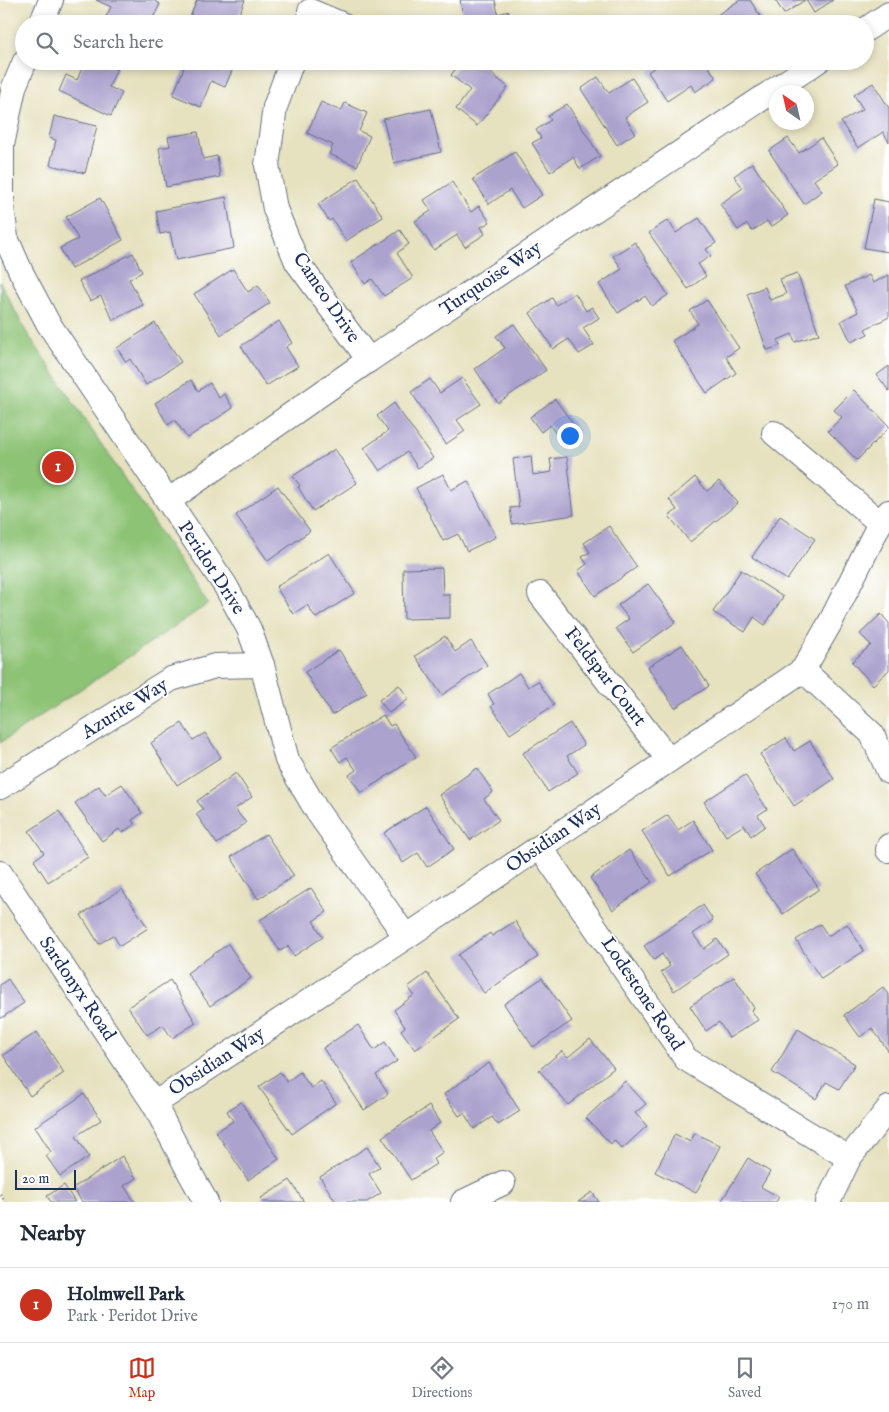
<!DOCTYPE html>
<html lang="en">
<head>
<meta charset="utf-8">
<style>
	:root { --surface:#fff; --page:#f2f2f3; --text:#1f2937; --muted:#747a83; --line:#e0e1e3; --accent:#c8321e }
	body { margin:0; font-family:"IM FELL English",serif; background:var(--page); color:var(--text) }
	.compass { position:absolute; left:769px; top:85px; width:45px; height:45px; border-radius:50%; background:var(--surface); box-shadow:0 2px 8px #0003; rotate:326deg }
	.scale { position:absolute; left:15px; bottom:12px; width:61px; box-sizing:border-box; padding-left:5px; border:2px solid #1b2f5e; border-top:0; font-size:14px; line-height:18px; white-space:nowrap; color:#1b2f5e; -webkit-text-stroke:4px #fff; paint-order:stroke }
	.you { position:absolute; left:569px; top:435px; width:18px; height:18px; margin:-12px; border:4px solid #fff; border-radius:50%; background:#1a73e8; box-shadow:0 0 0 8px #1a73e833 }
	.badge { display:grid; place-items:center; width:32px; height:32px; border-radius:50%; background:var(--accent); color:#fff; font-size:16px; font-weight:700 }
	.pin { position:absolute; translate:-50% -50%; border:2px solid #fff; box-shadow:0 1px 5px #0006 }
	.list { margin:0; padding:0; list-style:none }
	h2 { display:flex; justify-content:space-between; align-items:center; height:65px; margin:0; padding:0 20px; font-size:21px }
	h2 small { font-size:16px; font-weight:400; color:var(--muted) }
	.list li { display:grid; grid-template-columns:32px 1fr auto; gap:15px; align-items:center; box-sizing:border-box; height:75px; padding:0 20px; border-top:1px solid var(--line) }
	.list b { display:block; font-size:19px; white-space:nowrap }
	.list p { margin:0; font-size:16px; white-space:nowrap; color:var(--muted) }
	.list em { font-size:16px; font-style:normal; color:var(--muted) }
	.icon { flex:none; width:28px; height:28px; fill:none; stroke:currentColor; stroke-width:2; stroke-linecap:round; stroke-linejoin:round }
	.map { position:relative; flex:none; width:889px; height:1202px; overflow:hidden }
	.search { position:absolute; background:var(--surface); box-shadow:0 2px 8px #0003; left:15px; right:15px; top:15px; height:55px; display:flex; align-items:center; gap:12px; box-sizing:border-box; padding:0 18px; border-radius:28px; color:var(--muted); font-size:19px }
	.sheet { height:140px; background:var(--surface) }
	nav { display:flex; justify-content:space-around; align-items:center; box-sizing:border-box; height:70px; border-top:1px solid var(--line); background:var(--surface); font-size:14px; color:var(--muted) }
	nav a { display:grid; justify-items:center; gap:2px }
	nav .on { color:var(--accent) }
	.map>svg:first-child { display:block }
	.green { fill:#8dc375; stroke:#54796a }
	.building { fill:#aca2ce }
	.lines { fill:none; stroke-linecap:round; stroke-linejoin:round }
	.street-casing { stroke:#626d80; stroke-width:26 }
	.path { stroke:#626d80; stroke-width:3; stroke-dasharray:1 4; stroke-linecap:butt }
	.street { stroke:#fff; stroke-width:24 }
	.labels { text-anchor:middle; dominant-baseline:central; stroke-width:4; stroke-linejoin:round; paint-order:stroke }
	.street-label { font-size:19px; fill:#1b2f5e; stroke:#fff }
</style>
</head>
<body>
<div class="map">
<svg width="889" height="1202" viewBox="0 0 889 1202">
	<rect width="100%" height="100%" fill="#fff"/>
	<filter id="ink" filterUnits="userSpaceOnUse"><feTurbulence type="fractalNoise" baseFrequency=".02" numOctaves="2"/><feDisplacementMap in="SourceGraphic" scale="10" xChannelSelector="R" yChannelSelector="G"/><feConvolveMatrix kernelMatrix="1 2 1 2 8 2 1 2 1" color-interpolation-filters="sRGB"/></filter>
	<filter id="wash" filterUnits="userSpaceOnUse"><feTurbulence type="fractalNoise" baseFrequency=".0096" numOctaves="4" result="noise"/><feDisplacementMap in="SourceGraphic" scale="20" xChannelSelector="R" yChannelSelector="G"/><feGaussianBlur stdDeviation="1.12" result="paint"/><feColorMatrix in="noise" values="0 0 0 0 0 0 0 0 0 0 0 0 0 0 0 0 0 1.4 0 .05"/><feComposite in="paint" operator="in"/></filter>
	<g filter="url(#wash)">
		<rect width="100%" height="100%" fill="#e6e1be"/>
		<path class="green" d="M0,282l25,48 183,274 -208,139z"/>
		<g id="blocks">
			<g class="building">
				<path d="M96,0h57l7,4 -10,20h-48l9,-17z"/>
				<path d="M197,0h48l-8,20 9,4h-59z"/>
				<path d="M460,0h35l3,14 11,-3 2,13h-63l-1,-5 16,-4z"/>
				<path d="M740,0h10l15,24h-62z"/>
				<path d="M775,0h30l-21,14z"/>
				<path d="M806,0h27l-19,13z"/>
				<path d="M85,61h24l9,5 -9,21 13,6 -11,23 -52,-25 7,-16 11,5z"/>
				<path d="M174,61h47l13,5 -9,21 -14,-6 -10,26 -28,-12 11,-27 -11,-4z"/>
				<path d="M462,61h14l32,26 -31,39 -21,-17 14,-19 -19,-15z"/>
				<path d="M664,61h41l11,17 -21,14 -4,-7 -24,16 -19,-29z"/>
				<path d="M598,77l11,16 23,-15 16,24 -23,15 10,16 -18,12 -36,-56z"/>
				<path d="M873,83l16,25v34l-6,-10 -25,16 -17,-26 22,-13 -9,-14z"/>
				<path d="M321,102l20,9 4,-8 22,10 -8,18 11,5 -13,30 -28,-12 4,-9 -26,-12z"/>
				<path d="M567,104l33,52 -20,13 -7,-12 -23,15 -18,-29 9,-5 -5,-8 15,-10 -3,-4z"/>
				<path d="M431,109l10,43 -47,11 -11,-44z"/>
				<path d="M54,116l43,10 -12,47 -35,-8 6,-25 -7,-2z"/>
				<path d="M198,132l5,27 14,-3 3,21 -54,10 -7,-39 11,-2 -2,-9z"/>
				<path d="M788,138l11,15 22,-15 17,26 -24,16 8,11 -18,13 -35,-53z"/>
				<path d="M515,152l27,43 -20,13 -12,-18 -21,14 -16,-25z"/>
				<path d="M752,163l36,52 -17,12 -4,-6 -15,10 -5,-7 -9,6 -18,-26 23,-16 -9,-12z"/>
				<path d="M358,178l25,39 -37,24 -14,-22 -3,2 -11,-17z"/>
				<path d="M452,182l19,30 8,-6 11,16 -9,5 4,7 -20,13 -8,-12 -23,15 -19,-29 16,-10 -7,-11z"/>
				<path d="M226,197l8,51 -58,12 -6,-28 -10,2 -4,-23z"/>
				<path d="M100,198l23,42 -52,29 -11,-21 18,-9 -12,-22z"/>
				<path d="M874,199l15,3v50l-25,-4z"/>
				<path d="M699,218l17,25 -10,6 5,7 -13,8 8,12 -18,13 -39,-56 19,-13 8,13z"/>
				<path d="M400,230l9,14 -12,9 16,25 -29,18 -12,-17 -7,5 -14,-22z"/>
				<path d="M635,242l33,53 -16,11 -7,-10 -27,17 -19,-29 23,-15 -9,-13z"/>
				<path d="M133,253l9,19 -13,7 14,26 -30,15 -12,-24 -11,5 -11,-20z"/>
				<path d="M233,269l15,23 10,-7 12,18 -49,32 -27,-41z"/>
				<path d="M797,273l22,61 -24,8 -3,-8 -14,6 2,6 -13,4 -20,-56 18,-7 5,13 16,-6 -6,-15z"/>
				<path d="M869,275l4,8 16,-8v42l-24,12 3,5 -17,8 -10,-21 17,-9 -13,-26z"/>
				<path d="M575,293l11,18 6,-4 7,11 -16,10 11,17 -15,9 -10,-15 -16,10 -23,-36 22,-15 4,7z"/>
				<path d="M707,300l32,48 -13,9 10,16 -29,20 -35,-52 26,-17 -8,-13z"/>
				<path d="M279,321l13,22 -6,4 12,19 -32,20 -25,-40z"/>
				<path d="M155,323l26,39 -35,23 -16,-26 -4,3 -9,-14z"/>
				<path d="M514,324l32,46 -48,33 -23,-34 30,-21 -9,-12z"/>
				<path d="M889,366v25l-12,-16z"/>
				<path d="M462,378l19,26 -24,16 8,11 -19,13 -35,-52 19,-13 10,14z"/>
				<path d="M191,380l7,11 12,-8 9,15 5,-4 9,14 -46,30 -12,-18 -7,5 -13,-22z"/>
				<path d="M854,390l35,36v2l-32,32 -29,-29 14,-14 -8,-7z"/>
				<path d="M555,399l24,33 -16,12 -13,-19 -9,7 -11,-15z"/>
				<path d="M394,403l39,55 -15,10 -11,-16 -27,19 -16,-23 24,-17 -11,-15z"/>
				<path d="M335,449l22,34 -44,28 -15,-24 2,-1 -7,-10z"/>
				<path d="M531,456l2,19 19,-3 -2,-13 17,-2 7,58 -62,9 -2,-16 9,-1 -6,-48z"/>
				<path d="M443,474l8,16 17,-9 28,56 -29,14 -9,-17 -15,7 -27,-53z"/>
				<path d="M695,477l12,14 12,-10 19,22 -48,39 -21,-26 8,-6 -8,-11z"/>
				<path d="M278,486l32,45 -42,30 -32,-46z"/>
				<path d="M780,516l35,23 -28,41 -35,-23z"/>
				<path d="M609,526l28,41 -42,29 -17,-25 9,-7 -5,-7 8,-5 -6,-9z"/>
				<path d="M329,553l26,40 -39,25 -9,-13 -14,9 -17,-27z"/>
				<path d="M442,568l1,27h7v23l-46,1 -1,-50z"/>
				<path d="M741,570l42,27 -18,28 -11,-8 -9,15 -32,-20z"/>
				<path d="M648,584l28,38 -43,30 -17,-24 13,-9 -11,-14z"/>
				<path d="M881,614l8,9v47l-16,15 -21,-23 19,-17 -11,-11z"/>
				<path d="M445,636l10,16 16,-11 16,24 -45,30 -27,-39z"/>
				<path d="M682,645l27,41 -34,22 -27,-41z"/>
				<path d="M339,650l28,43 -35,22 -27,-43z"/>
				<path d="M519,673l9,14 10,-6 16,24 -44,29 -19,-28 3,-2 -6,-10z"/>
				<path d="M399,685l10,14 -20,14 -10,-13z"/>
				<path d="M383,715l7,11 4,-2 22,33 -55,36 -12,-18 7,-5 -9,-13 -7,5 -9,-14z"/>
				<path d="M182,723l11,17 12,-7 16,24 -44,28 -26,-42z"/>
				<path d="M570,723l14,22 -17,11 11,17 -30,19 -25,-39z"/>
				<path d="M786,738l8,13 16,-10 24,38 -40,27 -34,-52z"/>
				<path d="M477,768l16,24 -9,7 15,21 -29,20 -31,-45z"/>
				<path d="M236,773l16,24 -17,12 11,14 -29,21 -21,-30 7,-5 -6,-8z"/>
				<path d="M745,775l22,34 -9,6 7,11 -14,10 -7,-11 -18,11 -22,-34z"/>
				<path d="M122,784l20,29 -10,7 3,4 -13,9 -3,-4 -17,12 -27,-38 24,-17 6,9z"/>
				<path d="M426,806l28,43 -27,18 -9,-14 -15,10 -19,-30z"/>
				<path d="M59,811l29,46 -40,25 -14,-22 10,-7 -15,-22z"/>
				<path d="M668,815l10,15 15,-10 19,30 -42,26 -28,-45z"/>
				<path d="M266,834l28,42 -36,23 -27,-42z"/>
				<path d="M792,849l27,40 -36,25 -28,-40z"/>
				<path d="M629,850l23,32 -39,28 -23,-32z"/>
				<path d="M311,888l16,24 -14,9 10,16 -29,19 -6,-10 -8,5 -20,-31z"/>
				<path d="M122,889l26,39 -28,18 -7,-11 -14,9 -18,-29z"/>
				<path d="M703,905l10,15 -20,14 11,15 13,-10 11,15 -54,37 -13,-19 9,-6 -8,-12 -8,6 -10,-14z"/>
				<path d="M515,921l23,36 -54,36 -26,-38 32,-22 2,3z"/>
				<path d="M820,924l8,12 19,-12 17,27 -43,28 -25,-39z"/>
				<path d="M228,944l23,34 -41,28 -23,-33z"/>
				<path d="M427,973l32,46 -44,31 -14,-20 4,-3 -11,-17 20,-15 -6,-8z"/>
				<path d="M734,977l20,31 -3,2 7,10 -29,18 -10,-16 -13,9 -16,-25z"/>
				<path d="M542,978l30,43 -39,26 -29,-43z"/>
				<path d="M8,979l16,24 -24,16v-34z"/>
				<path d="M170,980l26,43 -24,15 -9,-13 -16,10 -19,-28z"/>
				<path d="M883,987l6,9v56l-17,-24 -12,9 -16,-22z"/>
				<path d="M358,1025l16,25 11,-8 12,19 -21,14 12,19 -24,16 -41,-62z"/>
				<path d="M798,1029l57,35 -16,25 -13,-7 -10,17 -44,-27z"/>
				<path d="M37,1032l27,41 -34,23 -27,-41z"/>
				<path d="M590,1039l24,29 -46,37 -29,-35 23,-19 6,6z"/>
				<path d="M489,1063l31,48 -22,14 -6,-8 -18,12 -10,-16 -5,3 -15,-22z"/>
				<path d="M280,1072l7,10 13,-10 11,16 10,-7 15,22 -44,31 -33,-47z"/>
				<path d="M625,1081l21,23 -11,9 12,13 -25,23 -8,-9 -3,4 -25,-26z"/>
				<path d="M84,1094l17,26 -25,16 13,21 -29,19 -14,-20 5,-4 -16,-25z"/>
				<path d="M241,1102l38,57 -31,21 -32,-48 17,-11 -6,-10z"/>
				<path d="M429,1106l11,17 -11,8 14,21 -10,7 3,5 -25,16 -29,-43z"/>
				<path d="M695,1133l25,13 -24,47 -41,-21 20,-38 15,8z"/>
				<path d="M367,1147l13,20 -11,7 12,19 -14,9h-31l-16,-25z"/>
				<path d="M122,1156l14,22 -12,8 11,16h-53l-9,-14z"/>
				<path d="M748,1158l22,14 -9,15 18,10 -3,5h-55z"/>
				<path d="M290,1180l14,22h-41l-2,-4z"/>
				<path d="M64,1185l11,17h-24l-4,-6z"/>
				<path d="M592,1192l7,10h-21z"/>
			</g>
		</g>
	</g>
	<g filter="url(#ink)">
		<use href="#blocks" fill-opacity="0" stroke="#626d80" stroke-width="1"/>
		<g class="lines">
			<defs>
				<g id="street">
					<path d="M310,11l31,13"/>
					<path d="M41,24l10,-24"/>
					<path d="M865,30l24,-16"/>
					<path d="M25,61l-11,26 -12,58v60l4,33 15,34 27,51 177,262 24,44 13,36 25,95 30,51 89,126"/>
					<path d="M292,61l-17,46 -8,58 8,44 22,53 72,98"/>
					<path d="M774,433l106,90"/>
					<path d="M168,501l201,-141 449,-299"/>
					<path d="M540,594l129,166"/>
					<path d="M803,670l69,64 17,38"/>
					<path d="M0,787l171,-108 44,-13 47,-1"/>
					<path d="M540,847l146,212 163,99"/>
					<path d="M888,850l1,-4"/>
					<path d="M0,873l154,231 36,69 16,29"/>
					<path d="M154,1104l252,-167 397,-267 27,-47 50,-100 9,-11"/>
					<path d="M463,1202l40,-19"/>
					<path d="M828,1202l21,-44 40,-50"/>
				</g>
			</defs>
			<use href="#street" class="street-casing"/>
			<path class="path" d="M0,1194l6,8"/>
			<use href="#street" class="street"/>
		</g>
	</g>
	<g class="labels">
		<g class="street-label">
			<text transform="translate(491 279) rotate(-34)">Turquoise Way</text>
			<text transform="translate(326 298) rotate(56)">Cameo Drive</text>
			<text transform="translate(211 568) rotate(57)">Peridot Drive</text>
			<text transform="translate(605 677) rotate(52)">Feldspar Court</text>
			<text transform="translate(125 709) rotate(-32)">Azurite Way</text>
			<text transform="translate(554 838) rotate(-34)">Obsidian Way</text>
			<text transform="translate(77 989) rotate(56)">Sardonyx Road</text>
			<text transform="translate(642 994) rotate(56)">Lodestone Road</text>
			<text transform="translate(217 1062) rotate(-33)">Obsidian Way</text>
		</g>
	</g>
</svg>
<svg class="compass" viewBox="-18 -18 36 36"><path d="M0-13l5 13h-10z" fill="#e53935"/><path d="M0 13l5-13h-10z" fill="#747a83"/></svg>
<div class="scale">20 m</div>
<div class="you"></div>
<div class="pin badge" style="left:58px;top:467px">1</div>
<div class="search"><svg class="icon" aria-label="search" viewBox="0 0 24 24"><circle cx="10" cy="10" r="6"/><path d="M15 15l6 6"/></svg>Search here</div>
</div>
<section class="sheet">
<h2>Nearby<small></small></h2>
<ul class="list">
<li><span class="badge">1</span><div><b>Holmwell Park</b><p>Park · Peridot Drive</p></div><em>170 m</em></li>
</ul>
</section>
<nav>
<a class="on"><svg class="icon" aria-label="map" viewBox="0 0 24 24"><path d="M3 6l6-2 6 2 6-2v14l-6 2-6-2-6 2zM9 4v14M15 6v14"/></svg>Map</a>
<a><svg class="icon" aria-label="directions" viewBox="0 0 24 24"><path d="M12 3l9 9-9 9-9-9zM9 14v-3h6M13 9l2 2-2 2"/></svg>Directions</a>
<a><svg class="icon" aria-label="saved" viewBox="0 0 24 24"><path d="M7 4h10v16l-5-4-5 4z"/></svg>Saved</a>
</nav>
</body>
</html>
